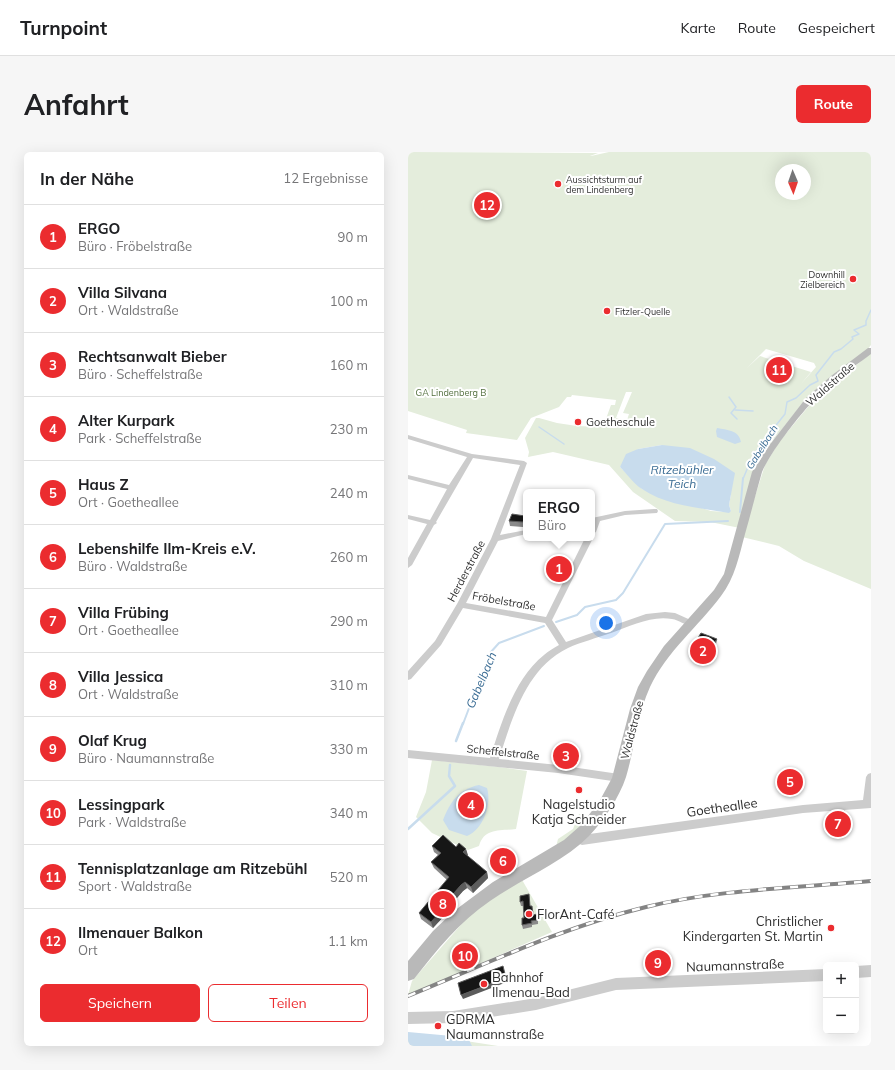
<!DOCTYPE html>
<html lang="de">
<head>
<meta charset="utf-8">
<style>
	:root { --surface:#fff; --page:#f6f6f6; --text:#202124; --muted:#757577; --line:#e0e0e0; --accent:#eb2c2f }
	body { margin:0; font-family:Mulish,sans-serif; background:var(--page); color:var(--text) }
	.controls { position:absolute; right:12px; bottom:12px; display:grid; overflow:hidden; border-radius:6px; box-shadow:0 4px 16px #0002 }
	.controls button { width:36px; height:36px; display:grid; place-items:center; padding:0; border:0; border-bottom:1px solid var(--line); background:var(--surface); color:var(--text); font:20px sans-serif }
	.compass { position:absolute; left:367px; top:12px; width:36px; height:36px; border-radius:50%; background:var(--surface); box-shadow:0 4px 16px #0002; rotate:178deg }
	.you { position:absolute; left:198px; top:471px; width:14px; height:14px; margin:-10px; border:3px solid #fff; border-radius:50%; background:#1a73e8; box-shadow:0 0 0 6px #1a73e833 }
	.badge { display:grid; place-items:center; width:26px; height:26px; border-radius:50%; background:var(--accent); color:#fff; font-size:13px; font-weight:700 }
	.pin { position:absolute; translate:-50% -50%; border:2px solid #fff; box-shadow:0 1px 4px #0006 }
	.popup { position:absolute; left:115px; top:337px; width:72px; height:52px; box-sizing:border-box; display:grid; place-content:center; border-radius:6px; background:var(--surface); filter:drop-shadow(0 1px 3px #0005); font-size:13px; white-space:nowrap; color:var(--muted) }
	.popup b { font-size:15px; color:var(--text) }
	.popup::after { content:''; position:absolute; left:50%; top:100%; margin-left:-8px; border:8px solid transparent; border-top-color:var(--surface) }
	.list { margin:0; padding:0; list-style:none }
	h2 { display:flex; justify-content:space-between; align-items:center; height:52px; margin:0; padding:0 16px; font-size:17px }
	h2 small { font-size:13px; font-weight:400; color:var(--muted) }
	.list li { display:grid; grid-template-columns:26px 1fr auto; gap:12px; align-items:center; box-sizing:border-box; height:64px; padding:0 16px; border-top:1px solid var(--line) }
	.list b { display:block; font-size:15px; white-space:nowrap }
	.list p { margin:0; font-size:13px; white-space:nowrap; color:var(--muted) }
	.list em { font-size:13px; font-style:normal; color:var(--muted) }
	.actions { display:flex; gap:8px; padding:12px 16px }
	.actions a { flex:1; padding:9px 0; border:1px solid var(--accent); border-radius:6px; text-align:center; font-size:14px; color:var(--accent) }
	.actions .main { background:var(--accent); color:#fff }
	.map { position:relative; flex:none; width:463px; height:894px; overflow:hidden; border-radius:6px }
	header { display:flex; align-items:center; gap:24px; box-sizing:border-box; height:56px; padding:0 20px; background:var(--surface); border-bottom:1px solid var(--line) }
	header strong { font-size:19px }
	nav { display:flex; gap:22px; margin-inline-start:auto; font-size:14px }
	.intro { display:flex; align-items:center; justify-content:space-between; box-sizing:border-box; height:96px; padding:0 24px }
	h1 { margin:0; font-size:28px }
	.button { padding:10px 18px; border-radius:6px; background:var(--accent); color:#fff; font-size:14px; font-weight:700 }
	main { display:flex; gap:24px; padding:0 24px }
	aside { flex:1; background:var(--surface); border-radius:6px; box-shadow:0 4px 16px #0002 }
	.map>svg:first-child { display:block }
	.green { fill:#e4eddc; fill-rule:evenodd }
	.water { fill:#c8dced }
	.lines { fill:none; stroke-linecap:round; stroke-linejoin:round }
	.stream-far2 { stroke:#c8dced; stroke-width:1.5 }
	.stream-far1 { stroke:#c8dced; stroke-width:2 }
	.stream { stroke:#c8dced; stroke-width:2.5 }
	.river { fill:#c8dced; fill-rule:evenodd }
	.street { fill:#ccc; fill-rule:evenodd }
	.secondary { fill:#b9b9b9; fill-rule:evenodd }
	.rail-casing { stroke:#848484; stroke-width:4 }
	.rail { stroke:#fff; stroke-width:2.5; stroke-dasharray:8; stroke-linecap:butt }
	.wall { fill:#8a8a8a }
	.shaded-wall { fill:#5c5c5c }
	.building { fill:#161616; stroke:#5c5c5c }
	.poi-dot { fill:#eb2c2f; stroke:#fff; stroke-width:1.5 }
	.labels { text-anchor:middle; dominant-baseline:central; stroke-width:4; stroke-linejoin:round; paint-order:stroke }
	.far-poi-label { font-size:9px; fill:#2f2f2f; stroke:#fff; text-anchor:start }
	.far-park-label { font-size:9px; fill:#4f6c3a; stroke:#fff }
	.far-water-label { font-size:10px; font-style:italic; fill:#3a6c94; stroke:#fff }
	.street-label { font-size:11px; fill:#2f2f2f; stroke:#fff }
	.poi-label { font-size:11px; fill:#2f2f2f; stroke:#fff; text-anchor:start }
	.water-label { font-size:12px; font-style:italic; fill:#3a6c94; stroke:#fff }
	.near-poi-label { font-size:13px; fill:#2f2f2f; stroke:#fff; text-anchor:start }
	.near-street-label { font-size:13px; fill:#2f2f2f; stroke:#fff }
</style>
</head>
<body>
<header>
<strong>Turnpoint</strong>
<nav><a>Karte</a><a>Route</a><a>Gespeichert</a></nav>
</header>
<div class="intro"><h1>Anfahrt</h1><a class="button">Route</a></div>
<main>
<aside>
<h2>In der Nähe<small>12 Ergebnisse</small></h2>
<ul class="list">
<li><span class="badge">1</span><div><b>ERGO</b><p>Büro · Fröbelstraße</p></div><em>90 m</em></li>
<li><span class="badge">2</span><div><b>Villa Silvana</b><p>Ort · Waldstraße</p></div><em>100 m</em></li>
<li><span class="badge">3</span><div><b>Rechtsanwalt Bieber</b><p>Büro · Scheffelstraße</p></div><em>160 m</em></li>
<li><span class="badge">4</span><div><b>Alter Kurpark</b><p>Park · Scheffelstraße</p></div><em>230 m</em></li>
<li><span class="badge">5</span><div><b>Haus Z</b><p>Ort · Goetheallee</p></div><em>240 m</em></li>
<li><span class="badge">6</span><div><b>Lebenshilfe Ilm-Kreis e.V.</b><p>Büro · Waldstraße</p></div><em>260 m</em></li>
<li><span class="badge">7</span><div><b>Villa Frübing</b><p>Ort · Goetheallee</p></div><em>290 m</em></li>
<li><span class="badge">8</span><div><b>Villa Jessica</b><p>Ort · Waldstraße</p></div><em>310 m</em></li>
<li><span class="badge">9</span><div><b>Olaf Krug</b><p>Büro · Naumannstraße</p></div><em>330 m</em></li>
<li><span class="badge">10</span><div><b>Lessingpark</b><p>Park · Waldstraße</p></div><em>340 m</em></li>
<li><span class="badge">11</span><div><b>Tennisplatzanlage am Ritzebühl</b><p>Sport · Waldstraße</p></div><em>520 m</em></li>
<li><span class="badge">12</span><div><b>Ilmenauer Balkon</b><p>Ort</p></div><em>1.1 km</em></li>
</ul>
<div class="actions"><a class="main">Speichern</a><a>Teilen</a></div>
</aside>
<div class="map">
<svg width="463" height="894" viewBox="0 0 463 894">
	<rect width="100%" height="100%" fill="#fff"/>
	<g class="green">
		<path d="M0,0l190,1 -8,3h1l18,-4h262v193l-4,5 -66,55 -40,51 -8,16 -13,56 -30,-6 -35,-1 -42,-29 -24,-27 -56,-13 -25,5 1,-5 -4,-14 11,-20h3l18,5 20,3 26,1 8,-22h4l1,-5 -44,-5 -1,2h-4l-8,10 -28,11 -14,22 -51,-7 1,-3 -59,-19zM373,18h24v24h-24zM358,197l48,14 2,4 -16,18 11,-13 -51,-16 -13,12zM218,240h6l-9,21 6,1 -2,6 -11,-2zM254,293l69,49 -2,11 2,6 -6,1 -14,-1 -69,-22 -22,-22 18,-18z"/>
		<path d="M463,201v236l-67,-28 -25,-15 -37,-9 23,-72 14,-23 34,-41z"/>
		<path d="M24,608l67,7 28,4 -11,58c-16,2 -32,-1 -37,17l-11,4 -36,-17 -16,-16 10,-25z"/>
		<path d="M171,662l8,1 -12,20 -19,12 2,-8 15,-10z"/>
		<path d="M113,726l31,54 -144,63 4,-14 60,-69z"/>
		<path d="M0,884h26l64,10h-90z"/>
	</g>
	<g class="water">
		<path d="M309,276c10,2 22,2 24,14l-6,2 -18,-7 -1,-6z"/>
		<path d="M254,293l28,3 24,11 21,14 -6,32 2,6 -2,2c-28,-5 -62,-7 -87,-24 -8,-5 -15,-15 -22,-22l6,-13 12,-5z"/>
		<path d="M71,633l8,3c5,17 -4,41 -20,48l-18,-6 -6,-10c7,-18 16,-31 36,-35z"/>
	</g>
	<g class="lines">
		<g class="stream-far2">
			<path d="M321,245l7,10 -5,6 6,6"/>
			<path d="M327,258l18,1"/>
			<path d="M131,275l25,17"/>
			<path d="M335,327l7,-17 11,-18 24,-30 2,-12 9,-4 14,-13 8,-4 -2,-6 18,-23 7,-3 12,-10 -1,-2 7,-3 -5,-4 12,-5v-4l5,-11"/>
		</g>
		<g class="stream-far1">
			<path d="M332,360l3,-34"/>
			<path d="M148,470l21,-7 8,-8 31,-7 7,-7 42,-69 63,-3"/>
			<path d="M55,572l27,-71 9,-10 45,-17"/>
		</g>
		<g class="stream">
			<path d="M48,589l7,-18"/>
			<path d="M0,677l47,-43 -6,-10 1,-11"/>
		</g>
		<path class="river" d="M0,880l55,5 6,3 3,6h-64z"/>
		<g class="street">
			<path d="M0,283l64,19 52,7 3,2 -27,72 26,-5v4l-28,7 -32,62 80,14 39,-79h7v-1l1,1 -41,82 14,22 80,-28 19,-2 10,1 20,9 1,2 -1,2 -3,1c-7,-2 -13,-7 -20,-8 -20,-4 -42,7 -61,14 -14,5 -30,9 -43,15 -42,20 -56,71 -69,111l59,6 61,9 3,1 2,3 -2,3 -3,1 -61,-9 -150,-15v-8l82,8c11,-34 24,-79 54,-103 4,-4 10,-7 15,-10l-14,-22 -82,-15 -22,37 -30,34 -3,1v-9l27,-30 22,-37 34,-65 29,-74 -47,-7 -37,64 1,1 -3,2 -22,40 -4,3v-10l19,-34 -19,-5v-4l22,5 17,-31 -39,-10v-4l41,10 18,-28 -59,-18z"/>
			<path d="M246,357h3l1,2 -1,2 -32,2 -25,6 -4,11 -4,2v-16l33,-7z"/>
			<path d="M463,621v35l-68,5 -221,32 -9,-4 -1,-3 1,-3 4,-2 5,2 221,-30 60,-5 3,-23 2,-3z"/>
			<path d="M463,813v12l-15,1v-12z"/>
			<path d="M418,817v12l-210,9 -80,20 -83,13 -45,1v-12l45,-1 83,-13 80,-20z"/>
		</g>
		<path class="secondary" d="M460,196h3v6c-20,15 -43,30 -59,48 -17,19 -40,48 -50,70 -6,21 -11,41 -17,62 -6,22 -10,44 -24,62 -23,31 -54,55 -71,91 -13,28 -15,60 -24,90 -7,21 -22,43 -37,59 -28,28 -68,43 -99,65 -31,21 -53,49 -76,78l-6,2v-20l25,-30 21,-20 39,-29 71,-42 16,-14 19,-24 13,-24 18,-69 8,-22 9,-16 17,-25 50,-56 10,-16 28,-102 9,-16 45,-58 25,-22z"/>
		<defs>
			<path id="rail" d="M0,844c78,-32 155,-69 238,-89 73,-18 150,-19 225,-26"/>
		</defs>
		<use href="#rail" class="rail-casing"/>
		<use href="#rail" class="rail"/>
	</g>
	<g class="wall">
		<path d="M117,364l1,5 -3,6 -13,-1 -1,-5z"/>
		<path d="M286,492h22l-4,8 -3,-2 -7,13 -10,-5v-5l2,-4h-1z"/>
		<path d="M166,598l-2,14 -15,-1 -1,-5z"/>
		<path d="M376,619l14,13 -1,5 -14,-1v-13z"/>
		<path d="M422,660l19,15 -2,5h-15l-4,-15z"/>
		<path d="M24,694l24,1 10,2 1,7 20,16 1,6 -15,15 -6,-5 -4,3 -20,23 1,2 -11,12 -12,-9 -2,-6 28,-33 -13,-12 -3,-6 7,-7 -4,-3z"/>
		<path d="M121,742l1,12 3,4 1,5 4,3v6l-6,1v2l-9,2 -1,-4 2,-7v-12h-3l-1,-4z"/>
	</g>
	<g class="shaded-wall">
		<path d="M117,364l1,5 -3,6v-5z"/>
		<path d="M309,487l-1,5 -4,8v-6z"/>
		<path d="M302,493l-1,5 -7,13 1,-5z"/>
		<path d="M166,593v5l-2,14 -1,-5z"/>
		<path d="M58,697l2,6 -3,3 -2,-6z"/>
		<path d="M79,720l1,6 -15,15 -2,-6z"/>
		<path d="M57,730l2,6 -4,3 -20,23 1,2 -11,12 -2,-6 9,-13 21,-24z"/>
		<path d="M98,826l1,4 -44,17 -2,-4z"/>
	</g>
	<g class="building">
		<path d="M104,362l13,2 -2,6 -14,-1z"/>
		<path d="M293,481l16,6 -5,7 -2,-1 -7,13 -11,-5 5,-8 -3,-1z"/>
		<path d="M151,592l15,1 -3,14 -15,-1z"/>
		<path d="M376,619l14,1v12l-14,-1z"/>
		<path d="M437,659l4,16 -16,1 -3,-16z"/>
		<path d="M35,683l13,12 3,-4 7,6 -3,3 24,20 -16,15 -6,-5 -4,3 -21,24 2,1 -11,12 -12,-9 30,-36 -18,-15 10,-9 -9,-7z"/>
		<path d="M121,742l1,12h2l1,9 4,-1 1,6 -7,1 1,2 -10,2v-7h2l-1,-17 -3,1v-6z"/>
		<path d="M95,814l3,12 -45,17 -3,-12z"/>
	</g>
	<g class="poi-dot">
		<circle cx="150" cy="32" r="4"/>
		<circle cx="445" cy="127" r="4"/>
		<circle cx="199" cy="159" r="4"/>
		<circle cx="170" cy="270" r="4"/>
		<circle cx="171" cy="638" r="4"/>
		<circle cx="121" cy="762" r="4"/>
		<circle cx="423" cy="776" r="4"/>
		<circle cx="76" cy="832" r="4"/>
		<circle cx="30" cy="874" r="4"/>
	</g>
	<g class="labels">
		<g class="far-poi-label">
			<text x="158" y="27">Aussichtsturm auf<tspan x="158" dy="10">dem Lindenberg</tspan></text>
			<text x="437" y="122" text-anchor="end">Downhill<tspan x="437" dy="10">Zielbereich</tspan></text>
			<text x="207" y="159">Fitzler-Quelle</text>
		</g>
		<g class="far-park-label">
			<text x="43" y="240">GA Lindenberg B</text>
		</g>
		<g class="far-water-label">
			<text transform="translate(354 295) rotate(-58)">Gabelbach</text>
		</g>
		<g class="street-label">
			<text transform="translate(422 232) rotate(-41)">Waldstraße</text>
			<text transform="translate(58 419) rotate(-62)">Herderstraße</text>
			<text transform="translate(96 449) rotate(10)">Fröbelstraße</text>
			<text transform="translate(224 578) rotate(-75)">Waldstraße</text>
			<text transform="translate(95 600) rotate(6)">Scheffelstraße</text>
		</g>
		<g class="poi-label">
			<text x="178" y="270">Goetheschule</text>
		</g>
		<g class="water-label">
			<text x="274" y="317">Ritzebühler<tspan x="274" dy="14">Teich</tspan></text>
			<text transform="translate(73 528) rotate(-67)">Gabelbach</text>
		</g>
		<g class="near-poi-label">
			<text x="171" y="652" text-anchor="middle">Nagelstudio<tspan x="171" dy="15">Katja Schneider</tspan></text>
			<text x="129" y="762">FlorAnt-Café</text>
			<text x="415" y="769" text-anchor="end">Christlicher<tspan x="415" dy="15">Kindergarten St. Martin</tspan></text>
			<text x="84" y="825">Bahnhof<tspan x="84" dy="15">Ilmenau-Bad</tspan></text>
			<text x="38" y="867">GDRMA<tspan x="38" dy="15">Naumannstraße</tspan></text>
		</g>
		<g class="near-street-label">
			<text transform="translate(314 655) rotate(-8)">Goetheallee</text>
			<text transform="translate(327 813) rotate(-2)">Naumannstraße</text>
		</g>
	</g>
</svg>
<div class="controls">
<button>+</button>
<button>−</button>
</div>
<svg class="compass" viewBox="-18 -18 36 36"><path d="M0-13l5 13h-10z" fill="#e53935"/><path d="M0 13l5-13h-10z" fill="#757577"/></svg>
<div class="you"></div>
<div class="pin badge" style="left:151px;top:417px">1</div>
<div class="popup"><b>ERGO</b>Büro</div>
<div class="pin badge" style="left:295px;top:499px">2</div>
<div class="pin badge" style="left:158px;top:604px">3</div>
<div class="pin badge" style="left:63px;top:653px">4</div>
<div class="pin badge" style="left:382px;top:630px">5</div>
<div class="pin badge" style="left:95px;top:709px">6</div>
<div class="pin badge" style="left:430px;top:672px">7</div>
<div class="pin badge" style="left:35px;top:752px">8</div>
<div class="pin badge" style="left:250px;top:811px">9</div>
<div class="pin badge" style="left:57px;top:804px">10</div>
<div class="pin badge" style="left:371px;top:218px">11</div>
<div class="pin badge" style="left:79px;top:53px">12</div>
</div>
</main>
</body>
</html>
